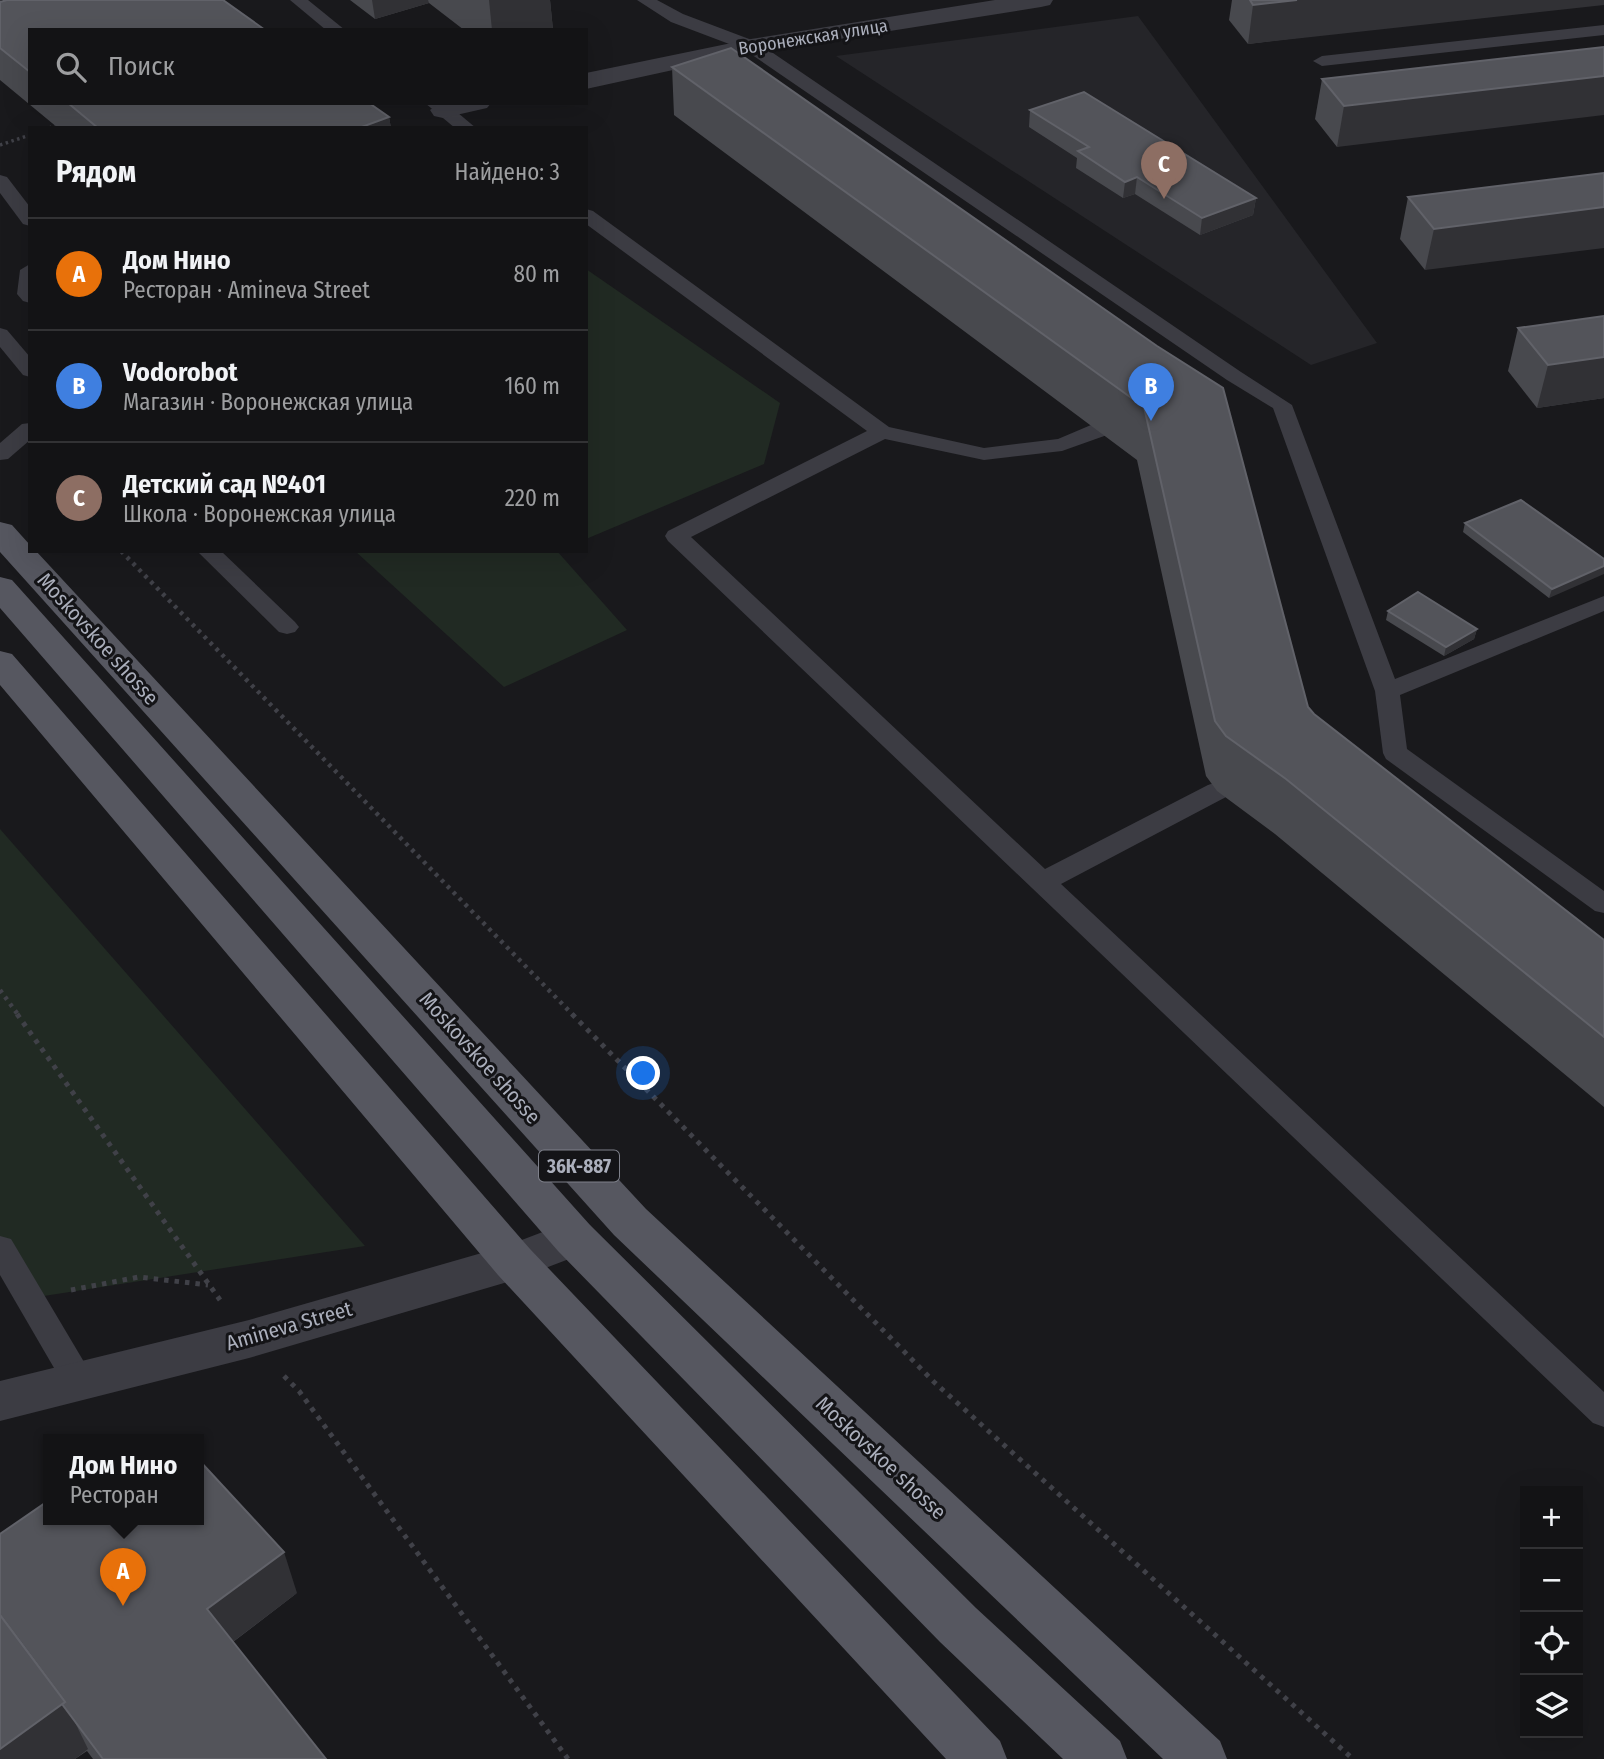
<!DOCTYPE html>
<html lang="ru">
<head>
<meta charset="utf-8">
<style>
	:root { --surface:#131315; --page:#202022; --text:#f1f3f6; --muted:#9d9ea0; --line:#323234; --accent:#b45309 }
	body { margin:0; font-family:"Fira Sans Condensed",sans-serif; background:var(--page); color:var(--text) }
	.controls { position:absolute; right:21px; bottom:21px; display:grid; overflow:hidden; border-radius:0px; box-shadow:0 7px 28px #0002 }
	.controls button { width:63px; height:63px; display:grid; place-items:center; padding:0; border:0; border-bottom:2px solid var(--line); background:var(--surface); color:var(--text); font:35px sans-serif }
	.you { position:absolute; left:644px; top:1074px; width:24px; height:24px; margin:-18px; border:5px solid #fff; border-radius:50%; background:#1a73e8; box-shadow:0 0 0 10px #1a73e833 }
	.badge { display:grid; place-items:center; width:46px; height:46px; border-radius:50%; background:var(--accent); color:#fff; font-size:23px; font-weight:700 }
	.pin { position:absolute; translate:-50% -58px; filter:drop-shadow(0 2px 4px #0008) }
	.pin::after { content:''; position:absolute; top:37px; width:24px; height:21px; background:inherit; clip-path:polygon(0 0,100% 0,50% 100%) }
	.popup { position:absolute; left:43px; top:1434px; width:161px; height:91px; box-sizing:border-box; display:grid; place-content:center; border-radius:0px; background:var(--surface); filter:drop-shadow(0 2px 5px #0005); font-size:23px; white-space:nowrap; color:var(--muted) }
	.popup b { font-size:26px; color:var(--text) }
	.popup::after { content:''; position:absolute; left:50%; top:100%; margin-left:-14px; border:14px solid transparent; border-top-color:var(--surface) }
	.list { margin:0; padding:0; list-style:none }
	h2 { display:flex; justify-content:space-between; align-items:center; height:91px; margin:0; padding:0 28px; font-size:30px }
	h2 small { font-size:23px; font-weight:400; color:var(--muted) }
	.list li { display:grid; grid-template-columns:46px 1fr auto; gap:21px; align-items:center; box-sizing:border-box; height:112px; padding:0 28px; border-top:2px solid var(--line) }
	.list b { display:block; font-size:26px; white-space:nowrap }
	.list p { margin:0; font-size:23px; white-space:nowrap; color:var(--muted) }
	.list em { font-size:23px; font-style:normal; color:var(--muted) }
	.icon { flex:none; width:38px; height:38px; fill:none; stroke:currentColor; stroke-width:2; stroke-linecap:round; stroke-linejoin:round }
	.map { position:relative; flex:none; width:1604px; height:1759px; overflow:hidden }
	.search { position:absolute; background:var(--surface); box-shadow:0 7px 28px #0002; left:28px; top:28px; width:560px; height:77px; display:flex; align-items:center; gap:18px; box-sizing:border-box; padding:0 24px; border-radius:0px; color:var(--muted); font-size:26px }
	.panel { position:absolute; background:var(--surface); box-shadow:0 7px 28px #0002; left:28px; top:126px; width:560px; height:427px; border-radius:0px }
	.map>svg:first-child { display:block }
	.built { fill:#252529 }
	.green { fill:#212a23 }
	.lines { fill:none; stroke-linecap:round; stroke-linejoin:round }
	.path-far2 { stroke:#404148; stroke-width:3.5; stroke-dasharray:2.5 3.5; stroke-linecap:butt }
	.path-far1 { stroke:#404148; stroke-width:4.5; stroke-dasharray:3.5 5; stroke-linecap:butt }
	.path { stroke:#404148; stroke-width:5; stroke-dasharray:4.5 6; stroke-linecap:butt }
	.service { fill:#3c3c43; fill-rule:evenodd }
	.minor { fill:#3c3c43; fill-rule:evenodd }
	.tertiary { fill:#3c3c43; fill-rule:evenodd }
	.primary { fill:#565760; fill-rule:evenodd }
	.wall { fill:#48494e }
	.shaded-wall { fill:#313135 }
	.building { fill:#53545a; stroke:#616269; stroke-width:2 }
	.labels { text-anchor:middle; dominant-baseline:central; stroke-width:6; stroke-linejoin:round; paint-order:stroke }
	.far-street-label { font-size:18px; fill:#abafbc; stroke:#141417 }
	.shield { fill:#141417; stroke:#7e808a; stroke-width:2 }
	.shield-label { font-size:19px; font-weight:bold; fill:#abafbc }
	.street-label { font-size:21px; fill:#abafbc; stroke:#141417 }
</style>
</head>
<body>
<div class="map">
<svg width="1604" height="1759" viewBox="0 0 1604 1759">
	<rect width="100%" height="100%" fill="#19191c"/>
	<path class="built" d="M1138,16l239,327 -66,22 -475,-309z"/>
	<g class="green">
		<path d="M586,269l194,134 -16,61 -178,75z"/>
		<path d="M355,551h202l70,79 -123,57z"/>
		<path d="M0,829l365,417 -334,52 -31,-50z"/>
	</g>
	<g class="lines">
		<g class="path-far2">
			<path d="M49,128l6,-2"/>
			<path d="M0,145l30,-10"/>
		</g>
		<g class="path-far1">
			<path d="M121,551l453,465"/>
			<path d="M0,990l19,26"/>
		</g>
		<g class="path">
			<path d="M17,1014l203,286"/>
			<path d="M572,1014l362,368 419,377"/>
			<path d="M71,1290l68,-13 69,8"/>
			<path d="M284,1376l15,15 269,368"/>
		</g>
		<g class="service">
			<path d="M290,0h18l37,30h-19z"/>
			<path d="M637,0h20l26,14 74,28 484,330 51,33 103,274 209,-83v15l-204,84 7,54 197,142v22l-9,-2 -209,-152 -3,-6 -8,-62 -102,-283 -46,-28 -482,-330 -74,-28z"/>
			<path d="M1604,25v10l-282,31 -9,-5 9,-5z"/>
			<path d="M425,103h21l30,25h-21z"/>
			<path d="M0,175l7,2 23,30v19l-7,-2 -23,-31z"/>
			<path d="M586,209l7,2 296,216 95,21 74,-9 33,-14h16l3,5 -3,5 -45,16 -78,9 -99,-21 -194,98 354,332 163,-84 9,-3 9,3 4,6 -4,6 -165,87 543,508v35l-11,-4 -925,-882 -3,-5 3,-5 199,-100 -281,-207z"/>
			<path d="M30,264v39l-7,-2 -6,-7 3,-24z"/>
			<path d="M0,328l7,2 23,27v20l-7,-2 -23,-28z"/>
			<path d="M30,423v17l-22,19 -8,1v-17l22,-19z"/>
			<path d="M197,551h24l74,71 4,5 -4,5 -8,2 -8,-2z"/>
			<path d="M0,1236l11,3 79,133 5,10 -5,10 -11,4 -11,-4 -68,-117z"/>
		</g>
		<g class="minor">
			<path d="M995,0h58l-3,5 -9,2 -290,46 -165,36v-16l165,-34z"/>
			<path d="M439,103h52l-4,5 -44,10 -9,-2 -4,-6z"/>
		</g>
		<path class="tertiary" d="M574,1220l16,5 6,13 -6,13 -76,29 -265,78 -249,63v-40l249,-61 257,-74z"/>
		<g class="primary">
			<path d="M0,522l12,3 18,20v6h6l610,658 574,532 7,18h-64l-549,-524 -614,-683z"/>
			<path d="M0,577l12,3 578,645 386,383 144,133 7,18h-64l-123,-117 -382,-391 -558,-643z"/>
			<path d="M0,651l12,3 518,595 470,492 7,18h-61l-448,-484 -498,-590z"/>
		</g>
	</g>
	<g class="wall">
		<path d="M0,0l30,30v73h339l20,14 2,11h-333l-58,-48z"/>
		<path d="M350,0h200l3,30h-89l-35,-27 -54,16z"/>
		<path d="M1232,0h372l-356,44 -19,-24z"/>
		<path d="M1604,47l-267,100 -22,-28 7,-40z"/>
		<path d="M672,67l485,279 151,361 6,7 290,226v167l-329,-273 -58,-43 -11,-15 -69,-316 -463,-345z"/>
		<path d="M1030,110l226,88 -3,17 -53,20 -65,-41 -12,4 -47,-30 1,-10 -48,-31z"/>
		<path d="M1604,173l-179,97 -25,-31 8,-42z"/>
		<path d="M1604,316v82l-67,10 -29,-37 10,-43z"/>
		<path d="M1465,523l139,36 -55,39 -86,-66z"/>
		<path d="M1388,611l89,18 -3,10 -30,17 -58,-36z"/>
		<path d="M297,1593l-64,49 93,117h-233l-6,-8 -12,8h-75z"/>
	</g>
	<g class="shaded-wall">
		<path d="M372,0h56l1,3 -54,16z"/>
		<path d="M489,0h61l3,30h-61z"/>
		<path d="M1297,0h307v5l-356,39 5,-39z"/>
		<path d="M1604,76v39l-267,32 7,-41z"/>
		<path d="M389,117l2,11h-32z"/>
		<path d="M1137,177l-2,17 -12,4 2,-16z"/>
		<path d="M1256,198l-3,17 -53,20 2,-17z"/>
		<path d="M1604,207v41l-179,22 9,-41z"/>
		<path d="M1604,357v41l-67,10 11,-43z"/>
		<path d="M1604,566v8l-55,24 3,-9z"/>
		<path d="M1477,629l-3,10 -30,17 2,-9z"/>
		<path d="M284,1552l13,41 -75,57 -15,-41z"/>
		<path d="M65,1702l23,47 -13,10h-75v-10z"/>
	</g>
	<g class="building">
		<path d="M7,0h216l42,30h-235v42l-30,-24v-46z"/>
		<path d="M1250,0h47l-44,5z"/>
		<path d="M1604,47v29l-260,30 -22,-27z"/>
		<path d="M731,48l426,298 66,42 85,319 6,7 290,226v97l-318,-258 -60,-43 -11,-15 -71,-314 -472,-340z"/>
		<path d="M1084,92l172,106 -54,20 -65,-41 -12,5 -47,-31 11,-4 -59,-37z"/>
		<path d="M68,103h301l20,14 -30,11h-261z"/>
		<path d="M1604,173v34l-170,22 -26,-32z"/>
		<path d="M1604,316v41l-56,8 -30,-37z"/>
		<path d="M1521,500l83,59v7l-52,23 -87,-66z"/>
		<path d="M1418,592l59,37 -31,18 -58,-36z"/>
		<path d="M198,1459l86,93 -77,57 119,150h-223l-41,-55 3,-2 -65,-87v-81l48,-33v19h150z"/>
		<path d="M0,1615l65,87 -65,47z"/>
	</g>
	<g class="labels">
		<g class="far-street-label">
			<text transform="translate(813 37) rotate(-9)">Воронежская улица</text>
		</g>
		<rect class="shield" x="539" y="1150.5" width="80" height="31" rx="5"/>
		<g class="shield-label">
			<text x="579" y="1166">36К-887</text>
		</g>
		<g class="street-label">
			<text transform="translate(98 639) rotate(48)">Moskovskoe shosse</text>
			<text transform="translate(480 1058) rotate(48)">Moskovskoe shosse</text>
			<text transform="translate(289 1326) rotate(-16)">Amineva Street</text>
			<text transform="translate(881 1458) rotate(43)">Moskovskoe shosse</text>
		</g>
	</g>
</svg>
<div class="controls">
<button>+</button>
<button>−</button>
<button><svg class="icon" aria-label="locate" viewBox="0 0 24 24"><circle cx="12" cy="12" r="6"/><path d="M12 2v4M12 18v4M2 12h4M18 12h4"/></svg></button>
<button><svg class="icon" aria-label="layers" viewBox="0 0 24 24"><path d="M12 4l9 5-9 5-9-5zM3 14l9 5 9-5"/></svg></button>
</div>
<div class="you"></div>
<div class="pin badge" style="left:123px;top:1606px;background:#e8710a">A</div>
<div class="popup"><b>Дом Нино</b>Ресторан</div>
<div class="pin badge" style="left:1151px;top:421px;background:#3f7fe0">B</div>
<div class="pin badge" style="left:1164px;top:199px;background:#8d6e63">C</div>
<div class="search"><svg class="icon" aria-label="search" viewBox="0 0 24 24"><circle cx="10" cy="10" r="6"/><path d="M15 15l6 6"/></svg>Поиск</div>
<section class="panel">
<h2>Рядом<small>Найдено: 3</small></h2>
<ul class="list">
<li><span class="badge" style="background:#e8710a">A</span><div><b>Дом Нино</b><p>Ресторан · Amineva Street</p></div><em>80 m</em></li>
<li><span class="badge" style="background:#3f7fe0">B</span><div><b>Vodorobot</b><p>Магазин · Воронежская улица</p></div><em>160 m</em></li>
<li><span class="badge" style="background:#8d6e63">C</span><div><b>Детский сад №401</b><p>Школа · Воронежская улица</p></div><em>220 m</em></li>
</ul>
</section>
</div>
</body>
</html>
